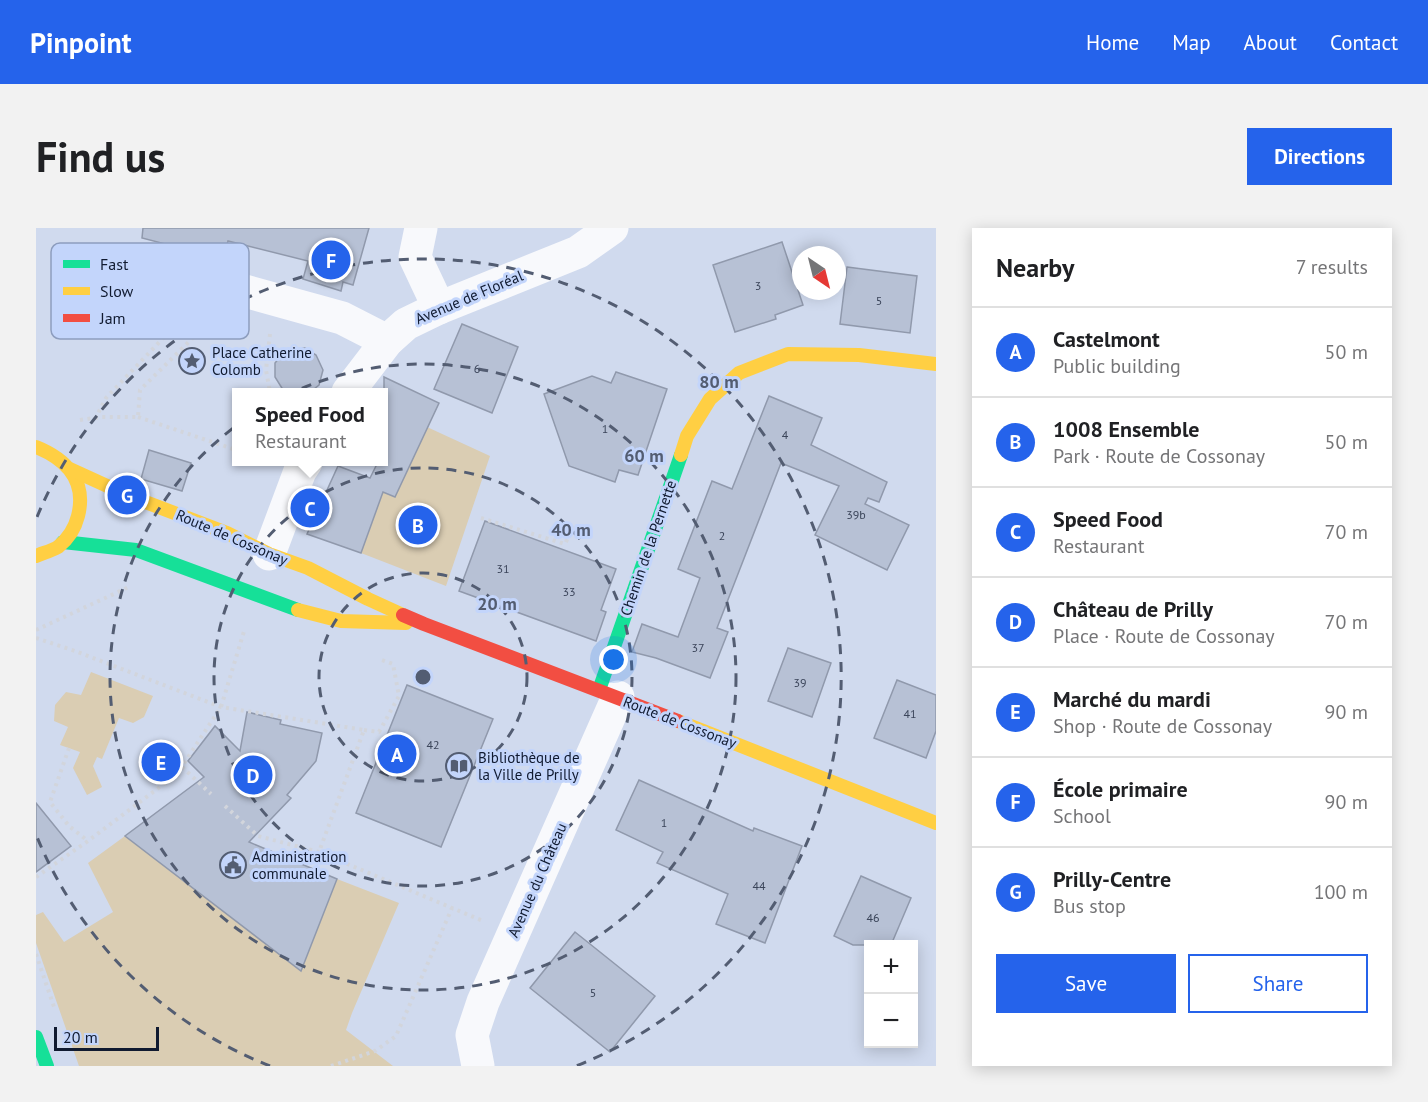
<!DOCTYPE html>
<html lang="en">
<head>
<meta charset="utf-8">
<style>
	:root { --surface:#fff; --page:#f2f2f2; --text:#202124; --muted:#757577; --line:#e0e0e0; --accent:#2563eb }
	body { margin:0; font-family:"PT Sans",sans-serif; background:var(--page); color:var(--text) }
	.controls { position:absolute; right:18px; bottom:18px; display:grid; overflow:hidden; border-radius:0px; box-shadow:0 3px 15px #0003 }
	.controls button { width:54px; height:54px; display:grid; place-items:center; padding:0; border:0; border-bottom:2px solid var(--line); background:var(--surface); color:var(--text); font:30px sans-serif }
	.compass { position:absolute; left:756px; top:18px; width:54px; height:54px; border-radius:50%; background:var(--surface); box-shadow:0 3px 15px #0003; rotate:145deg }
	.scale { position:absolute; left:18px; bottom:15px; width:105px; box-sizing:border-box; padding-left:6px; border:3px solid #101a30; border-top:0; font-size:16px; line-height:21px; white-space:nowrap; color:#101a30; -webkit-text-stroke:4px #c3d5fb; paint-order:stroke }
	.you { position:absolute; left:578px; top:432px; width:21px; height:21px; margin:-15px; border:4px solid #fff; border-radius:50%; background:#1a73e8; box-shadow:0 0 0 9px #1a73e833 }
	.badge { display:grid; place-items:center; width:39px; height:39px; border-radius:50%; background:var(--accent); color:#fff; font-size:20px; font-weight:700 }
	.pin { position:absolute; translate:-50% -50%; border:3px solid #fff; box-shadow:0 2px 6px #0006 }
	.popup { position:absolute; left:196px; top:160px; width:156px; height:78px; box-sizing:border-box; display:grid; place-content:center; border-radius:0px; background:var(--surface); filter:drop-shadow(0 2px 4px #0005); font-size:20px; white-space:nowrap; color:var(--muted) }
	.popup b { font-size:22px; color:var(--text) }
	.popup::after { content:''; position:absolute; left:50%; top:100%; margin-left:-12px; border:12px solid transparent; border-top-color:var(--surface) }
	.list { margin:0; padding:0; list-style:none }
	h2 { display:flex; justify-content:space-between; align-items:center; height:78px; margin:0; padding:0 24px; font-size:26px }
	h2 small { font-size:20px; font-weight:400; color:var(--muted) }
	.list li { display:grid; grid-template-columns:39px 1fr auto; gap:18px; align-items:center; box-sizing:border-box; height:90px; padding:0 24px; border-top:2px solid var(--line) }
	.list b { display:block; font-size:22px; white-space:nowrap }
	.list p { margin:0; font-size:20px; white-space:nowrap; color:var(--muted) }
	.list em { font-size:20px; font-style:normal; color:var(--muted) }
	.actions { display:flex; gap:12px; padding:18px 24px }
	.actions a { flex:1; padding:14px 0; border:2px solid var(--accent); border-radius:0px; text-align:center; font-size:21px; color:var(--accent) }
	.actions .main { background:var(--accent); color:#fff }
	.map { position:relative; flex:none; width:900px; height:838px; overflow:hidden; border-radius:0px }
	header { display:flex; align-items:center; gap:36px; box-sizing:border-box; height:84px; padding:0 30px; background:var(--accent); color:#fff }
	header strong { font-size:28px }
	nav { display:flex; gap:33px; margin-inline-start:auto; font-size:21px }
	.intro { display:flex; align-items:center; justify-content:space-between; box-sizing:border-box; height:144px; padding:0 36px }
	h1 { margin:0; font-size:42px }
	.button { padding:15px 27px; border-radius:0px; background:var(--accent); color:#fff; font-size:21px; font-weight:700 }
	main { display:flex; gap:36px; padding:0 36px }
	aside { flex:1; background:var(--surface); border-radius:0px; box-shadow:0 3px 15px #0003 }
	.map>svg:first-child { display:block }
	.green { fill:#dacdb3 }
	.building { fill:#b7c1d5; stroke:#9099ac; stroke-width:1.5 }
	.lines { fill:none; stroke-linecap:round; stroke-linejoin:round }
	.path { stroke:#d2d5dc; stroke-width:4; stroke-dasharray:3 4.5; stroke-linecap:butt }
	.street { stroke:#f8f9fc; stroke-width:33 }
	.fast { stroke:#16e098; stroke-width:14 }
	.slow { stroke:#ffcf43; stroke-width:14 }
	.jam { stroke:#f24e42; stroke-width:14 }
	.ring { fill:none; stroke:#535d72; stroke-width:3; stroke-dasharray:10 8 }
	.labels { text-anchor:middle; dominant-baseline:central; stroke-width:6; stroke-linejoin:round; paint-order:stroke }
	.number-label { font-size:12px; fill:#3a4459 }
	.street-label { font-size:15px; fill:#101a30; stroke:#c3d5fb }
	.poi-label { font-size:15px; fill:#101a30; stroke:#c3d5fb; text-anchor:start }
	.key { fill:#c3d5fb; stroke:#8d9dbe; stroke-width:1.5 }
	.key-label { font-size:16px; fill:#101a30 }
	.centre { fill:#535d72; stroke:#c3d5fb; stroke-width:3 }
	.ring-label { font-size:18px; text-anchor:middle; font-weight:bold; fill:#535d72; stroke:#c3d5fb; stroke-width:6; stroke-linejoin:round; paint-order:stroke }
</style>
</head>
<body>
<header>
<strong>Pinpoint</strong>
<nav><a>Home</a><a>Map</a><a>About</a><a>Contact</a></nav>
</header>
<div class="intro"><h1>Find us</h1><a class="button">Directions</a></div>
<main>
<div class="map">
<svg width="900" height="838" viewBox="0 0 900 838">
	<rect width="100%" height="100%" fill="#d0daee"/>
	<g class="green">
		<path d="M391,199l63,29 -44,130 -85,-33 22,-61 12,5z"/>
		<path d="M55,444l62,24 -9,21 -11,6 -14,-5 -17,41 -5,-2 -4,9 9,21 -15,8 -14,-27 7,-16 -20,-7 8,-18 -14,-6 1,-16 11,-13 15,3z"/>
		<path d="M89,608l176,134 36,-91 62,24 -47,110 -6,17 47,36h-314l-43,-123v-28l7,-3 21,30 49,-30 -25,-49z"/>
	</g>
	<g class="building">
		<path d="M107,0h226l-16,57 -10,-3 -2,9 -38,-12 5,-18 -80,-20 -5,18 -81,-21z"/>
		<path d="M746,14l21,63 -28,10 1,4 -41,13 -22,-67z"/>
		<path d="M811,39l70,9 -7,57 -70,-9z"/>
		<path d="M426,96l56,23 -26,66 -58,-24z"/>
		<path d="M269,120l11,7 7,15 -4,15 -10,8h-24l-10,-16v-14l11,-13z"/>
		<path d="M580,144l51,17 -29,86 -19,-5 -4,12 -46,-16 -25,-72 48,-18 19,7z"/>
		<path d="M348,149l55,26 -44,94 -12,-5 -22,61 -54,-19 31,-68 32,12 8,-16h6z"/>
		<path d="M733,168l53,22 -11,27 76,37 -8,20 -11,-4 -3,6 44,21 -22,45 -72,-35 24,-49 -58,-23 -64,165 11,4 -18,46 -54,-20 -24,-6 10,-28 36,13 22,-59 -22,-9 34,-88 20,8z"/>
		<path d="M113,222l42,13 -9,28 -41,-12z"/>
		<path d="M449,293l131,48 -15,41 5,2 -10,29 -137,-50z"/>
		<path d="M752,420l43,15 -19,54 -44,-16z"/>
		<path d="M861,452l39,15v36l-10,27 -52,-20z"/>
		<path d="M371,457l86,34 -52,128 -85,-34z"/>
		<path d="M211,484l34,8 -1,4 42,9 -6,28 -29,34 4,3 -42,44 88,37 -36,92 -176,-135 79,-59 -16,-16 27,-35 25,25z"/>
		<path d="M603,552l114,51 1,-3 48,18 -37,97 -49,-19 12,-30 -71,-31 6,-11 -47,-22z"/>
		<path d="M0,575l35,43 -35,26z"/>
		<path d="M825,648l50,22 -20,47h-38l-19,-9z"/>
		<path d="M539,704l80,64 -45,56 -80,-64z"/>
	</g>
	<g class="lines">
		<g class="path">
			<path d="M234,106l-4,36 4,22"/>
			<path d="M102,189l98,33"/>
			<path d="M59,191l11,-21 62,-65 -22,-30"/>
			<path d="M44,192l22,-3h36l2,-27 73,-72"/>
			<path d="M445,290l84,26 9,-19"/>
			<path d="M0,402l95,-44"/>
			<path d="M0,410l39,13 146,56 143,23 -45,122 164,69"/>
			<path d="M328,502l15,2 20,-36 -6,-32 -14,-5"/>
			<path d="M33,520l-19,54 19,24 19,15"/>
			<path d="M146,539l29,27"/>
			<path d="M189,578l33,30 61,16"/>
			<path d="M0,649l52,-36 89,-67 44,-67 24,-79"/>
			<path d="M0,726l18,53"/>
			<path d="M295,838l44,-15 21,-15 56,-128"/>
		</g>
		<g class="street">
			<path d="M385,0l-6,29 24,51"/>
			<path d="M90,34l115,28 101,28 45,23"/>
			<path d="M312,164l39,-51 19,-17 33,-16 139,-56 34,-24"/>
			<path d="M233,326l31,-83 6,-9"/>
			<path d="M442,838l-6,-31 11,-33 135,-305"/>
		</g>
		<g class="fast">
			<path d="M27,314l73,8 162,60"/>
			<path d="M563,462l82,-235"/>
			<path d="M0,809l11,29"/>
		</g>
		<g class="slow">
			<path d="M0,219c30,12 51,34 42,69 -3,12 -10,23 -20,31 -7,4 -15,6 -22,9"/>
			<path d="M645,227l6,-19 23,-37 29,-26 49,-19 71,1 77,9"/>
			<path d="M34,241l57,26 100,38 42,21 39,14 60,31 35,16"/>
			<path d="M262,382l43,11 65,2"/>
			<path d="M642,493l258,102"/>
		</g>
		<path class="jam" d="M367,387l21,9 254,97"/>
	</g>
	<g class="ring">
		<circle cx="387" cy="449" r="104"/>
		<circle cx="387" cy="449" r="209"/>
		<circle cx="387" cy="449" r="313"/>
		<path d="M234 838A418 418 0 0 1 1 609M1 289A418 418 0 1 1 540 838"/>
	</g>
	<defs>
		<symbol id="sight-ring" viewBox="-11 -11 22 22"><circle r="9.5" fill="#c3d5fb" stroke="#535d72" stroke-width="1.5"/><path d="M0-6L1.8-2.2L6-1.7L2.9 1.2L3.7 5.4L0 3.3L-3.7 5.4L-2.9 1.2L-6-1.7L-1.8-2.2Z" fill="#535d72"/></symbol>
		<symbol id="library-ring" viewBox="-11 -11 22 22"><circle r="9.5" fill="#c3d5fb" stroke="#535d72" stroke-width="1.5"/><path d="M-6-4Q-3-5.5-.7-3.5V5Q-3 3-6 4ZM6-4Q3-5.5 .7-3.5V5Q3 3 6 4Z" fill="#535d72"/></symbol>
		<symbol id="civic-ring" viewBox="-11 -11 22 22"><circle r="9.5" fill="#c3d5fb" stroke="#535d72" stroke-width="1.5"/><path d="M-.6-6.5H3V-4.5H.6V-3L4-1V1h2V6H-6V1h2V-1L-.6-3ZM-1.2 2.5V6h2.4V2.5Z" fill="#535d72"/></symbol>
	</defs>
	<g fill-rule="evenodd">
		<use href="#sight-ring" x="141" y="118" width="30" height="30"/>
		<use href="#library-ring" x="408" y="523" width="30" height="30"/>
		<use href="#civic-ring" x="182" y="622" width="30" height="30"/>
	</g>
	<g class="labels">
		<g class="number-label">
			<text x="722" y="57">3</text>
			<text x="843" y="72">5</text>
			<text x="441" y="140">6</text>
			<text x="569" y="200">1</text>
			<text x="749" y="206">4</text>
			<text x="820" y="286">39b</text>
			<text x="686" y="307">2</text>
			<text x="467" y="340">31</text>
			<text x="533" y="363">33</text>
			<text x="662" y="419">37</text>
			<text x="764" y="454">39</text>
			<text x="874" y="485">41</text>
			<text x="397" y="516">42</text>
			<text x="628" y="594">1</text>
			<text x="723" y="657">44</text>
			<text x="837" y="689">46</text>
			<text x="557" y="764">5</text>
		</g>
		<g class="street-label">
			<text transform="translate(433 69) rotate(-23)">Avenue de Floréal</text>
			<text transform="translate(196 309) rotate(23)">Route de Cossonay</text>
			<text transform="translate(612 320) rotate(-71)">Chemin de la Pernette</text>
			<text transform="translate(644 494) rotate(21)">Route de Cossonay</text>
			<text transform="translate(501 652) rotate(-66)">Avenue du Château</text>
		</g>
		<g class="poi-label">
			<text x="176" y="124">Place Catherine<tspan x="176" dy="17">Colomb</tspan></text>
			<text x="442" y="529">Bibliothèque de<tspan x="442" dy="17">la Ville de Prilly</tspan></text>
			<text x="216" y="628">Administration<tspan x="216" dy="17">communale</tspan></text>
		</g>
	</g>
	<rect x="15" y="15" width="198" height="96" rx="9" class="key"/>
	<rect x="27" y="32" width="27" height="8" fill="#16e098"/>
	<rect x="27" y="59" width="27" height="8" fill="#ffcf43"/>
	<rect x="27" y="86" width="27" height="8" fill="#f24e42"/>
	<g class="key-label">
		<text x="64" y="42">Fast</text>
		<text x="64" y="69">Slow</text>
		<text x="64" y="96">Jam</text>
	</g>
	<circle cx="387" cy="449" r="9" class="centre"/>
	<g class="ring-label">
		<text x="683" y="160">80 m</text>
		<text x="608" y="234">60 m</text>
		<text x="535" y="308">40 m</text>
		<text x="461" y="382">20 m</text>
	</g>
</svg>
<div class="controls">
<button>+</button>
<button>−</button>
</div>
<svg class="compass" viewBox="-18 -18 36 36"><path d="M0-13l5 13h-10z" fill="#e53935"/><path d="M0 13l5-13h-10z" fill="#757577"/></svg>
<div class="scale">20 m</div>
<div class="you"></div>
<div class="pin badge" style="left:361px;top:526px">A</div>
<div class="pin badge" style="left:382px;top:297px">B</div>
<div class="pin badge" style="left:274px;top:280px">C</div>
<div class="popup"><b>Speed Food</b>Restaurant</div>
<div class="pin badge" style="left:217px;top:547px">D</div>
<div class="pin badge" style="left:125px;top:534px">E</div>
<div class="pin badge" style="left:295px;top:32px">F</div>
<div class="pin badge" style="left:91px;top:267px">G</div>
</div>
<aside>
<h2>Nearby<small>7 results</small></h2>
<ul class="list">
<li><span class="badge">A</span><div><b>Castelmont</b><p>Public building</p></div><em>50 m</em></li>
<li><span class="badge">B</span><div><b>1008 Ensemble</b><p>Park · Route de Cossonay</p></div><em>50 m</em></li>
<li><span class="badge">C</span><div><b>Speed Food</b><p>Restaurant</p></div><em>70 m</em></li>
<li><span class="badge">D</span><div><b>Château de Prilly</b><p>Place · Route de Cossonay</p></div><em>70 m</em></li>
<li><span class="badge">E</span><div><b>Marché du mardi</b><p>Shop · Route de Cossonay</p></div><em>90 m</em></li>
<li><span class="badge">F</span><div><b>École primaire</b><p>School</p></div><em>90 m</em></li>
<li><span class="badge">G</span><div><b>Prilly-Centre</b><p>Bus stop</p></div><em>100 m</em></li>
</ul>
<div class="actions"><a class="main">Save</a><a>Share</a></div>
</aside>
</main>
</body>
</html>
